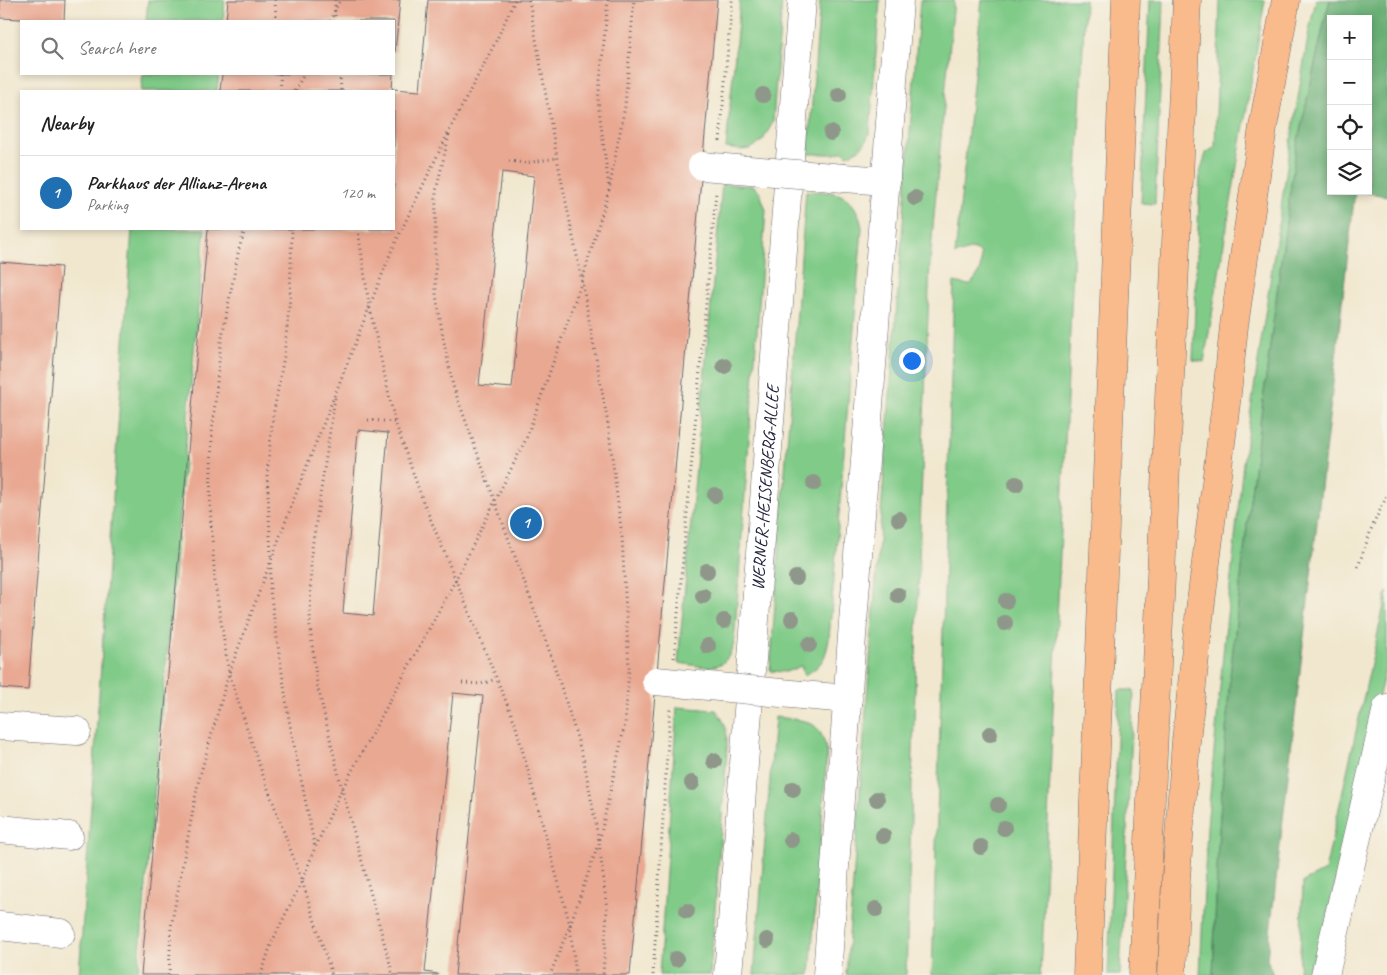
<!DOCTYPE html>
<html lang="en">
<head>
<meta charset="utf-8">
<style>
	:root { --surface:#fff; --page:#f2f2f2; --text:#222; --muted:#767676; --line:#e0e0e0; --accent:#1f6fb2 }
	body { margin:0; font-family:Caveat,sans-serif; background:var(--page); color:var(--text) }
	.controls { position:absolute; right:15px; top:15px; display:grid; overflow:hidden; border-radius:0px; box-shadow:0 2px 8px #0003 }
	.controls button { width:45px; height:45px; display:grid; place-items:center; padding:0; border:0; border-bottom:1px solid var(--line); background:var(--surface); color:var(--text); font:25px sans-serif }
	.you { position:absolute; left:911px; top:360px; width:18px; height:18px; margin:-12px; border:4px solid #fff; border-radius:50%; background:#1a73e8; box-shadow:0 0 0 8px #1a73e833 }
	.badge { display:grid; place-items:center; width:32px; height:32px; border-radius:50%; background:var(--accent); color:#fff; font-size:16px; font-weight:700 }
	.pin { position:absolute; translate:-50% -50%; border:2px solid #fff; box-shadow:0 1px 5px #0006 }
	.list { margin:0; padding:0; list-style:none }
	h2 { display:flex; justify-content:space-between; align-items:center; height:65px; margin:0; padding:0 20px; font-size:21px }
	h2 small { font-size:16px; font-weight:400; color:var(--muted) }
	.list li { display:grid; grid-template-columns:32px 1fr auto; gap:15px; align-items:center; box-sizing:border-box; height:75px; padding:0 20px; border-top:1px solid var(--line) }
	.list b { display:block; font-size:19px; white-space:nowrap }
	.list p { margin:0; font-size:16px; white-space:nowrap; color:var(--muted) }
	.list em { font-size:16px; font-style:normal; color:var(--muted) }
	.icon { flex:none; width:28px; height:28px; fill:none; stroke:currentColor; stroke-width:2; stroke-linecap:round; stroke-linejoin:round }
	.map { position:relative; flex:none; width:1387px; height:975px; overflow:hidden }
	.search { position:absolute; background:var(--surface); box-shadow:0 2px 8px #0003; left:20px; top:20px; width:375px; height:55px; display:flex; align-items:center; gap:12px; box-sizing:border-box; padding:0 18px; border-radius:0px; color:var(--muted); font-size:19px }
	.panel { position:absolute; background:var(--surface); box-shadow:0 2px 8px #0003; left:20px; top:90px; width:375px; height:140px; border-radius:0px }
	.map>svg:first-child { display:block }
	.green { fill:#80cb88; stroke:#517662 }
	.forest { fill:#68af74; stroke:#456858 }
	.building { fill:#e9a892; fill-rule:evenodd }
	.lines { fill:none; stroke-linecap:round; stroke-linejoin:round }
	.minor-casing { stroke:#6a676e; stroke-width:29 }
	.highway-casing { stroke:#6a676e; stroke-width:29 }
	.path { stroke:#6a676e; stroke-width:3; stroke-dasharray:1 4; stroke-linecap:butt }
	.minor { stroke:#fff; stroke-width:28 }
	.highway { stroke:#fabb8c; stroke-width:28 }
	.minor-bridge-casing { stroke:#6a676e; stroke-width:29; stroke-linecap:butt }
	.minor-bridge { stroke:#fff; stroke-width:28 }
	.tree { fill:#8f978a }
	.labels { text-anchor:middle; dominant-baseline:central; stroke-width:4; stroke-linejoin:round; paint-order:stroke }
	.street-label { font-size:18px; fill:#22223b; stroke:#f7f3e8 }
</style>
</head>
<body>
<div class="map">
<svg width="1387" height="975" viewBox="0 0 1387 975">
	<rect width="100%" height="100%" fill="#f7f3e8"/>
	<filter id="ink" filterUnits="userSpaceOnUse"><feTurbulence type="fractalNoise" baseFrequency=".02" numOctaves="2"/><feDisplacementMap in="SourceGraphic" scale="10" xChannelSelector="R" yChannelSelector="G"/><feConvolveMatrix kernelMatrix="1 2 1 2 8 2 1 2 1" color-interpolation-filters="sRGB"/></filter>
	<filter id="wash" filterUnits="userSpaceOnUse"><feTurbulence type="fractalNoise" baseFrequency=".0096" numOctaves="4" result="noise"/><feDisplacementMap in="SourceGraphic" scale="20" xChannelSelector="R" yChannelSelector="G"/><feGaussianBlur stdDeviation="1.12" result="paint"/><feColorMatrix in="noise" values="0 0 0 0 0 0 0 0 0 0 0 0 0 0 0 0 0 1.4 0 .05"/><feComposite in="paint" operator="in"/></filter>
	<g filter="url(#wash)">
		<rect width="100%" height="100%" fill="#f1e7ce"/>
		<g class="green">
			<path d="M148,0h77l-2,21h-77z"/>
			<path d="M740,0h42l-9,122 -10,18 -6,5 -7,4 -9,1 -15,-2z"/>
			<path d="M820,0h60l-10,132c-5,13 -9,18 -23,23l-4,-4 -8,3h-27z"/>
			<path d="M920,0h34l-16,170 -8,92 -9,238 -15,475h-60z"/>
			<path d="M982,0h103l-44,975h-109l22,-693 15,3c10,-8 14,-19 11,-33l-8,-3 -17,6z"/>
			<path d="M1150,0h14l-9,204 -14,-1z"/>
			<path d="M1220,0h45l-61,362 -11,-2 7,-187 6,-20 9,-6z"/>
			<path d="M1316,0h14l-4,15 -31,139 -46,354 -19,168 -12,169 -5,130h-13l7,-148 17,-183 19,-181 46,-310 20,-122z"/>
			<path d="M143,74h76l-2,17h-76z"/>
			<path d="M722,184l32,2 6,7 6,17 -32,433c-9,33 -30,23 -56,20z"/>
			<path d="M806,191c10,1 23,0 32,3 15,5 22,20 24,34l-33,411c-3,18 -7,28 -25,36l-3,-9 -15,6 -16,-1z"/>
			<path d="M132,229h73l-67,746h-59z"/>
			<path d="M1387,592v69l-73,314h-15l4,-93 22,-11z"/>
			<path d="M1119,690h15l-14,285h-12z"/>
			<path d="M677,707l39,3c12,16 11,22 11,41l-17,224h-51z"/>
			<path d="M775,717c31,4 45,0 52,36l-17,222h-56z"/>
		</g>
		<path class="forest" d="M1330,0h57v196l-31,-5h12v-172h-37v172h24l-88,768 6,16h-60l5,-130 12,-169 19,-168 46,-354 31,-139z"/>
		<g id="blocks">
			<g class="building">
				<path d="M0,0h65l-1,21 -64,-3z"/>
				<path d="M228,0h172l-5,53h-1v-32h-168z"/>
				<path d="M428,0h289l-87,975h-175l28,-279 -30,-3 -28,279 13,2v1h-297l67,-746h186v-138h-174l2,-17h171l-1,15 28,2zM502,172l32,4 -22,212 -33,-3zM358,430l30,3 -15,183 -30,-3z"/>
				<path d="M0,262l61,5 -33,423 -28,-2z"/>
			</g>
		</g>
	</g>
	<g filter="url(#ink)">
		<use href="#blocks" fill-opacity="0" stroke="#6a676e" stroke-width="1"/>
		<g class="lines">
			<defs>
				<g id="minor">
					<path d="M844,178l42,3"/>
					<path d="M802,695l46,4"/>
					<path d="M0,726l77,5"/>
					<path d="M0,829l69,7"/>
					<path d="M0,926l61,7"/>
					<path id="s1" d="M728,975l74,-975"/>
					<path d="M827,975l72,-975"/>
					<path d="M1325,975l62,-267"/>
				</g>
				<g id="highway">
					<path d="M1087,975l39,-975"/>
					<path d="M1143,975l44,-975"/>
					<path d="M1172,975l4,-96 10,-138 14,-131 26,-207 8,-77 29,-199 23,-127"/>
				</g>
			</defs>
			<use href="#minor" class="minor-casing"/>
			<use href="#highway" class="highway-casing"/>
			<g class="path">
				<path d="M275,0l1,21"/>
				<path d="M335,0v21"/>
				<path d="M529,0l28,158 25,123 26,143 14,112 7,133 -4,55 -26,118 -29,83 -20,50"/>
				<path d="M608,0l-10,102 11,85"/>
				<path d="M330,21l10,-21"/>
				<path d="M280,74l1,17"/>
				<path d="M340,74l1,17"/>
				<path d="M295,91l9,-17"/>
				<path d="M449,135l-13,56 -1,58 1,46 7,42 10,49 96,264 19,58 16,53 15,81 8,67 -4,66"/>
				<path d="M720,141l12,-141"/>
				<path d="M509,161l17,2 31,-5"/>
				<path d="M245,229l-6,20 -18,93 -9,92 -2,71 5,78 14,90 28,86 45,122 30,94"/>
				<path d="M358,229l11,76 26,117 28,79 92,222 55,202 6,50"/>
				<path d="M335,398l-24,157 -1,72 7,57 25,105 51,186"/>
				<path d="M368,420l27,2"/>
				<path d="M271,556l-4,-82 6,-58 11,-60 6,-59 2,-68"/>
				<path d="M271,563l-1,28 19,129 26,128"/>
				<path d="M1358,567l14,-40 15,-31"/>
				<path d="M674,658l42,-466"/>
				<path d="M462,683l19,1 15,-5"/>
				<path d="M169,975l2,-48 27,-144 31,-110 66,-177 96,-244 59,-123 45,-86 20,-43"/>
				<path d="M261,975l10,-31 31,-63 13,-33 27,-59 113,-208 71,-142 56,-158 27,-91 16,-84 9,-106"/>
				<path d="M653,975l17,-267"/>
			</g>
			<use href="#minor" class="minor"/>
			<use href="#highway" class="highway"/>
			<defs>
				<g id="minor-bridge">
					<path d="M702,166l142,12"/>
					<path d="M656,681l146,14"/>
				</g>
			</defs>
			<use href="#minor-bridge" class="minor-bridge-casing"/>
			<use href="#minor-bridge" class="minor-bridge"/>
		</g>
		<g class="tree">
			<circle cx="763" cy="95" r="8"/>
			<circle cx="839" cy="95" r="8"/>
			<circle cx="831" cy="133" r="8"/>
			<circle cx="915" cy="198" r="8"/>
			<circle cx="724" cy="366" r="8"/>
			<circle cx="814" cy="483" r="8"/>
			<circle cx="1016" cy="484" r="8"/>
			<circle cx="715" cy="495" r="8"/>
			<circle cx="899" cy="519" r="8"/>
			<circle cx="707" cy="571" r="8"/>
			<circle cx="796" cy="578" r="8"/>
			<circle cx="898" cy="595" r="8"/>
			<circle cx="703" cy="596" r="8"/>
			<circle cx="1006" cy="601" r="8"/>
			<circle cx="792" cy="619" r="8"/>
			<circle cx="724" cy="621" r="8"/>
			<circle cx="1005" cy="623" r="8"/>
			<circle cx="809" cy="645" r="8"/>
			<circle cx="708" cy="646" r="8"/>
			<circle cx="990" cy="734" r="8"/>
			<circle cx="714" cy="761" r="8"/>
			<circle cx="692" cy="783" r="8"/>
			<circle cx="793" cy="789" r="8"/>
			<circle cx="877" cy="799" r="8"/>
			<circle cx="998" cy="805" r="8"/>
			<circle cx="1004" cy="828" r="8"/>
			<circle cx="883" cy="836" r="8"/>
			<circle cx="791" cy="840" r="8"/>
			<circle cx="981" cy="847" r="8"/>
			<circle cx="876" cy="909" r="8"/>
			<circle cx="687" cy="911" r="8"/>
			<circle cx="767" cy="940" r="8"/>
			<circle cx="676" cy="959" r="8"/>
		</g>
	</g>
	<g class="labels">
		<g class="street-label">
			<text stroke="none"><textPath href="#s1" startOffset="489">WERNER-HEISENBERG-ALLEE</textPath></text>
		</g>
	</g>
</svg>
<div class="controls">
<button>+</button>
<button>−</button>
<button><svg class="icon" aria-label="locate" viewBox="0 0 24 24"><circle cx="12" cy="12" r="6"/><path d="M12 2v4M12 18v4M2 12h4M18 12h4"/></svg></button>
<button><svg class="icon" aria-label="layers" viewBox="0 0 24 24"><path d="M12 4l9 5-9 5-9-5zM3 14l9 5 9-5"/></svg></button>
</div>
<div class="you"></div>
<div class="pin badge" style="left:526px;top:523px">1</div>
<div class="search"><svg class="icon" aria-label="search" viewBox="0 0 24 24"><circle cx="10" cy="10" r="6"/><path d="M15 15l6 6"/></svg>Search here</div>
<section class="panel">
<h2>Nearby<small></small></h2>
<ul class="list">
<li><span class="badge">1</span><div><b>Parkhaus der Allianz-Arena</b><p>Parking</p></div><em>120 m</em></li>
</ul>
</section>
</div>
</body>
</html>
